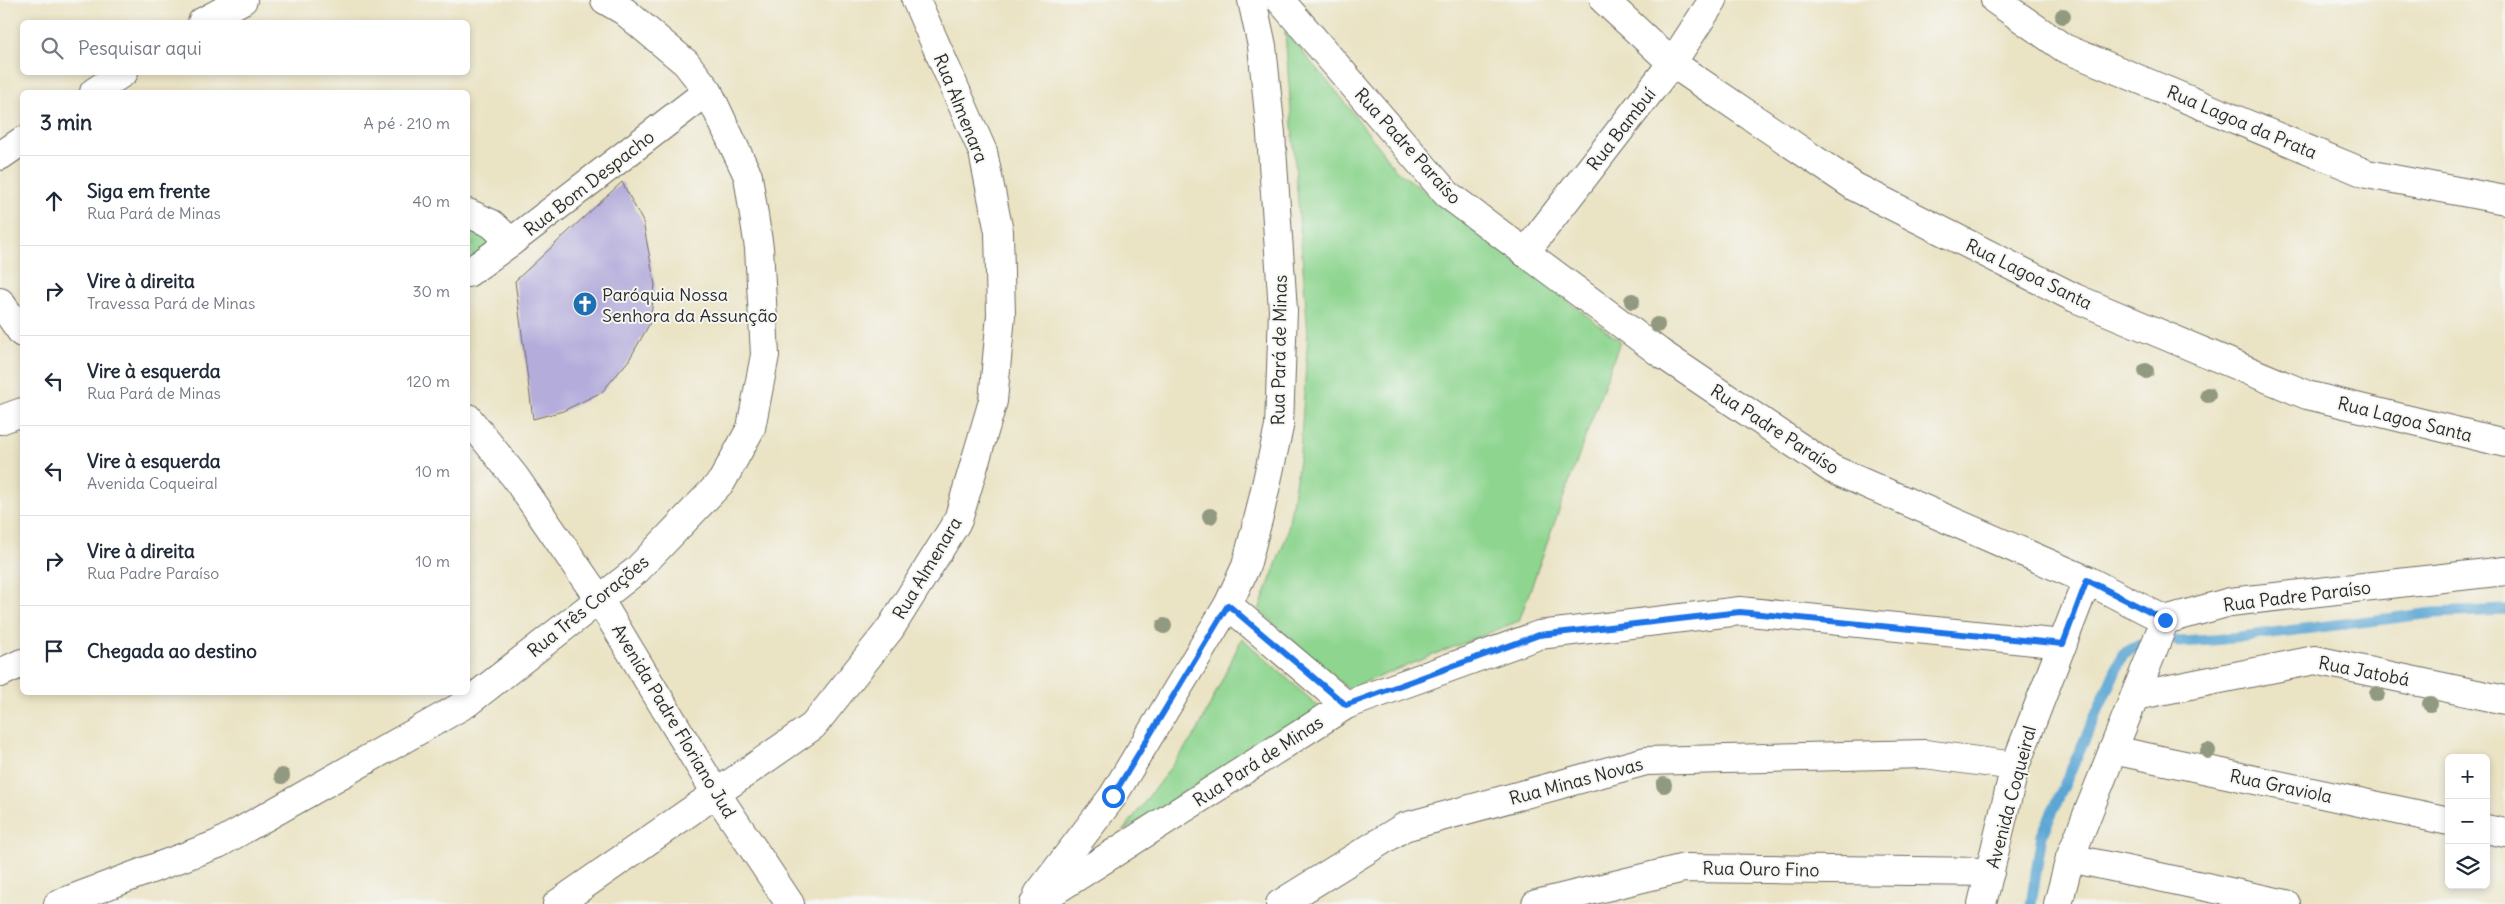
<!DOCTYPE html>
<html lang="pt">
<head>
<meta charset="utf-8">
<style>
	:root { --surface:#fff; --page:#f2f2f3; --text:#1f2937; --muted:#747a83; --line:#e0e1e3 }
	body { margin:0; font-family:Delius,sans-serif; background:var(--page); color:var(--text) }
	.controls { position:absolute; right:15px; bottom:15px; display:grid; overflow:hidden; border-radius:8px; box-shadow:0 2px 8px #0003 }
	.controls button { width:45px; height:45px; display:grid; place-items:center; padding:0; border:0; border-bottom:1px solid var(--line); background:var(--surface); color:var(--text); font:25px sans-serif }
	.stop { position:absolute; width:15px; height:15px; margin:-11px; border:4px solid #1a73e8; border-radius:50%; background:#fff }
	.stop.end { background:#1a73e8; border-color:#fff; box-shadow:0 1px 5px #0008 }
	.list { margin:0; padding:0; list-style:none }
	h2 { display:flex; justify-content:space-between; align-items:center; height:65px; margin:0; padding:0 20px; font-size:21px }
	h2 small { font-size:16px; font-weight:400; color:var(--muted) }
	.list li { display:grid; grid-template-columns:32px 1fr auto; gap:15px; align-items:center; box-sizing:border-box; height:90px; padding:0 20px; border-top:1px solid var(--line) }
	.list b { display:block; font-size:19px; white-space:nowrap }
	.list p { margin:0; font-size:16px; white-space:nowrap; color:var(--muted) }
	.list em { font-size:16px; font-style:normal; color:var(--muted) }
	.icon { flex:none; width:28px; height:28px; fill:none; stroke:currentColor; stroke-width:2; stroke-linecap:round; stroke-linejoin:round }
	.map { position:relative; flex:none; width:2505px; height:904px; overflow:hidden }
	.search { position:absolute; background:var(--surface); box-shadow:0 2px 8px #0003; left:20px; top:20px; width:450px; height:55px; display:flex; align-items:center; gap:12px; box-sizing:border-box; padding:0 18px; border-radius:8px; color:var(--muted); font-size:19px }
	.panel { position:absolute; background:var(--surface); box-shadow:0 2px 8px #0003; left:20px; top:90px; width:450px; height:605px; border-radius:8px }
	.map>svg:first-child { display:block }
	.grass { fill:#8ed590; stroke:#5c805e }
	.park { fill:url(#park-tufts); stroke:#5c805e }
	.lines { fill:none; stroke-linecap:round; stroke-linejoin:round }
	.stream { stroke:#5ca6d3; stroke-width:11 }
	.building { fill:#b4acdb }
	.minor-casing { stroke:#6e6b61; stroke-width:30 }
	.minor { stroke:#fff; stroke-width:28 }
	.tree { fill:#919a80 }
	.route { stroke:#1a73e8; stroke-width:6 }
	.labels { text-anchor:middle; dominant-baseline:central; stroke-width:4; stroke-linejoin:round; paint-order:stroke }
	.street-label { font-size:18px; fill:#2b2b2b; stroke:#f6f6f2 }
	.poi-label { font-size:18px; fill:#2b2b2b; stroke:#f6f6f2; text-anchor:start }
</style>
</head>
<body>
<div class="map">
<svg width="2505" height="904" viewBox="0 0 2505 904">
	<defs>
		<pattern id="park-tufts" width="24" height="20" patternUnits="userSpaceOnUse" patternTransform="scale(1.25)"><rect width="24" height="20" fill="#8ed590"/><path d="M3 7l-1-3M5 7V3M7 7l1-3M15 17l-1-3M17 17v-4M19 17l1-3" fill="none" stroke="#7bb77c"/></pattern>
	</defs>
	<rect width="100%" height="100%" fill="#f6f6f2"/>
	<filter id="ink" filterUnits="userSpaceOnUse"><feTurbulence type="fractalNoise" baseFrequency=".02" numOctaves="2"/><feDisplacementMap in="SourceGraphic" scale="10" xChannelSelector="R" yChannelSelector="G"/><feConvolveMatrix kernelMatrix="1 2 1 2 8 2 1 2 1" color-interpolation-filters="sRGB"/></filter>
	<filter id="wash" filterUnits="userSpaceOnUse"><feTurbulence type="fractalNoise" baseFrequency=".0096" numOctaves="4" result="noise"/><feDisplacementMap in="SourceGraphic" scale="20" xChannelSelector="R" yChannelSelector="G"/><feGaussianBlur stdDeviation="1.12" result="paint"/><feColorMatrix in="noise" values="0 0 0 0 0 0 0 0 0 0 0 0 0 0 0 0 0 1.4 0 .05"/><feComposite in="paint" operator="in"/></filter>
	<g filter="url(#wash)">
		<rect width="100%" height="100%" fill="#eae3c4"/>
		<g class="grass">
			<path d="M1285,32l56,65 54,72 225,172 -101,280 -171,68 -89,-79 28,-75 13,-81 8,-120z"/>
			<path d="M1242,638l78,70 -197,123 74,-99z"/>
		</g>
		<path class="park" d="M468,219l33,23 -33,21z"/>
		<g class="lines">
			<g class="stream">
				<path d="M2178,642l36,-2 220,-27 71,-3"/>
				<path d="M2031,904l11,-69 81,-181 16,-9"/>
			</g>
		</g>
		<g id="blocks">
			<path class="building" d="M622,182l21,40 12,63 -5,38 -21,37 -27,32 -39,19 -30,8 -18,-138z"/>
		</g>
	</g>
	<g filter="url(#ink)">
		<use href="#blocks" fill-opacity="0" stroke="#6e6b61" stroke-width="1"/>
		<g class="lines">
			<defs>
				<g id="minor">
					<path d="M1280,0l167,194 212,158 173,117 255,111 78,40 65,-18 275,-31"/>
					<path d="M1604,0l68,63 183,124 220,111 232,97 198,48"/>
					<path d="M1995,0l69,48 303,126 138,26"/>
					<path d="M202,22l41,-22"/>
					<path d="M94,92l30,-20"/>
					<path d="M0,156l22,-15"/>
					<path d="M468,213l24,11 19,18"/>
					<path d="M1525,253l147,-190 41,-63"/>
					<path d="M468,273l43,-31 197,-151"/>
					<path d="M0,302l22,31"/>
					<path d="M468,418l47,59 84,122 117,194 74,111"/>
					<path d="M0,420l22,-8"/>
					<path d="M1228,605l118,100"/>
					<path d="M0,673l22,-10"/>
					<path d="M2135,696l180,-36 190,40"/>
					<path d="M2113,750l336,71"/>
					<path d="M2486,829l19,4"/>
					<path d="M2070,858l216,46"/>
					<path d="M1038,894l75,-98 115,-191 18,-39 14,-54 19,-85 4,-117 -12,-176 -9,-88 -10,-46"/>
					<path d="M58,904l160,-60 249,-141 170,-133 85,-89 29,-53 14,-73 -6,-107 -11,-72 -40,-85 -22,-28 -62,-52 -19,-11"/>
					<path d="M557,904l256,-178 77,-97 68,-109 35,-119 8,-86 -2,-83 -16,-80 -67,-152"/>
					<path d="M1034,904l312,-199 193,-70 201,-24 323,33"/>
					<path d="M1280,904l124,-77 242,-66 279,-7 90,12"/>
					<path d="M1536,904l148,-36 306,4"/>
					<path d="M1982,904l33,-138 72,-186"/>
					<path d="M2058,904l12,-46 95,-238"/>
				</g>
			</defs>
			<use href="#minor" class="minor-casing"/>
			<use href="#minor" class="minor"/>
		</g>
		<g class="tree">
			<circle cx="2063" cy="16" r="8"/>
			<circle cx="1632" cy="301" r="8"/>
			<circle cx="1657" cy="325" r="8"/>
			<circle cx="2146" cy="371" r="8"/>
			<circle cx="2208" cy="395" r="8"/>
			<circle cx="1210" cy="516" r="8"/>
			<circle cx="1164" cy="626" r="8"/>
			<circle cx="2377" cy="694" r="8"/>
			<circle cx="2430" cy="704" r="8"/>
			<circle cx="2208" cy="751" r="8"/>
			<circle cx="282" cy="776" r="8"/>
			<circle cx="1664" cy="785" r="8"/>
		</g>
	</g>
	<g class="lines" filter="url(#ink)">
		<path class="route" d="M1113,796l115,-191 118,100 193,-70 201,-23 323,32 24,-64 78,40"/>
	</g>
	<defs>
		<symbol id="church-disc" viewBox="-11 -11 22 22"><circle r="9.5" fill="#1f6fb2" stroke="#f6f6f2"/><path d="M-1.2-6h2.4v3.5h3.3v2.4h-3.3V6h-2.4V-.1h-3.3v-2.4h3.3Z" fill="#fff"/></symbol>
	</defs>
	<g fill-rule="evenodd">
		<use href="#church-disc" x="571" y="290" width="28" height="28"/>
	</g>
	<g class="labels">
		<g class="street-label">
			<text transform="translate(961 108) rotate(68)">Rua Almenara</text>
			<text transform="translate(2242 122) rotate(23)">Rua Lagoa da Prata</text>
			<text transform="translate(1621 129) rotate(-52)">Rua Bambuí</text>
			<text transform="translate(1408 146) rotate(48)">Rua Padre Paraíso</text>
			<text transform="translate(589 183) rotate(-38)">Rua Bom Despacho</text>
			<text transform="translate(2029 274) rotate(26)">Rua Lagoa Santa</text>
			<text transform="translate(1279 350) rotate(-89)">Rua Pará de Minas</text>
			<text transform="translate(2405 419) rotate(14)">Rua Lagoa Santa</text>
			<text transform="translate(1775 429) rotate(33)">Rua Padre Paraíso</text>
			<text transform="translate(927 568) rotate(-59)">Rua Almenara</text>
			<text transform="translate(2297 596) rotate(-7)">Rua Padre Paraíso</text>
			<text transform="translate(588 606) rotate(-39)">Rua Três Corações</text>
			<text transform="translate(2364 671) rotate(11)">Rua Jatobá</text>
			<text transform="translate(674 721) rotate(59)">Avenida Padre Floriano Jud</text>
			<text transform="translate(1258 761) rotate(-33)">Rua Pará de Minas</text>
			<text transform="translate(1576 781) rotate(-15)">Rua Minas Novas</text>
			<text transform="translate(2281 786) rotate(12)">Rua Graviola</text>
			<text transform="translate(2011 797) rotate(-75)">Avenida Coqueiral</text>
			<text transform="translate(1761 869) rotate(1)">Rua Ouro Fino</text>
		</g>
		<g class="poi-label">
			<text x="602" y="294">Paróquia Nossa<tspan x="602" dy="21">Senhora da Assunção</tspan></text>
		</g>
	</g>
</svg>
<div class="controls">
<button>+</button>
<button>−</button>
<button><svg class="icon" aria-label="layers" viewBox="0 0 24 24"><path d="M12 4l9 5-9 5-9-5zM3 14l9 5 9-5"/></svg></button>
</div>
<div class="stop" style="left:1113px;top:796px"></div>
<div class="stop end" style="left:2165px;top:620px"></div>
<div class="search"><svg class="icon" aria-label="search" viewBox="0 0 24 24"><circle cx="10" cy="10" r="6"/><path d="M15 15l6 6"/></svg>Pesquisar aqui</div>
<section class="panel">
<h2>3 min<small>A pé · 210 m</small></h2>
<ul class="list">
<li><svg class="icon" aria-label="ahead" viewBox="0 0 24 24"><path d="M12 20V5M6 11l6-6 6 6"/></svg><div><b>Siga em frente</b><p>Rua Pará de Minas</p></div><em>40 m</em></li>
<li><svg class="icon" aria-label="right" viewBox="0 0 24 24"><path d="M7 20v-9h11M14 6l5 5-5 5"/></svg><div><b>Vire à direita</b><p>Travessa Pará de Minas</p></div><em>30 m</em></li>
<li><svg class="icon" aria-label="left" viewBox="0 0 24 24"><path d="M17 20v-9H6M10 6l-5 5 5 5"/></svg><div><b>Vire à esquerda</b><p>Rua Pará de Minas</p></div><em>120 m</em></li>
<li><svg class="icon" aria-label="left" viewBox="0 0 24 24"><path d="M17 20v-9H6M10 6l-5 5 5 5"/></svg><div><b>Vire à esquerda</b><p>Avenida Coqueiral</p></div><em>10 m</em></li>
<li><svg class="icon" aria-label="right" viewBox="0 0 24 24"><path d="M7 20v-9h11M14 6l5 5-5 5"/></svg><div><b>Vire à direita</b><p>Rua Padre Paraíso</p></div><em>10 m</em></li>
<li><svg class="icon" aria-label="arrive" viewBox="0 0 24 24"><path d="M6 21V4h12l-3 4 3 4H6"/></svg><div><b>Chegada ao destino</b></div></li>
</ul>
</section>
</div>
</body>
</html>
